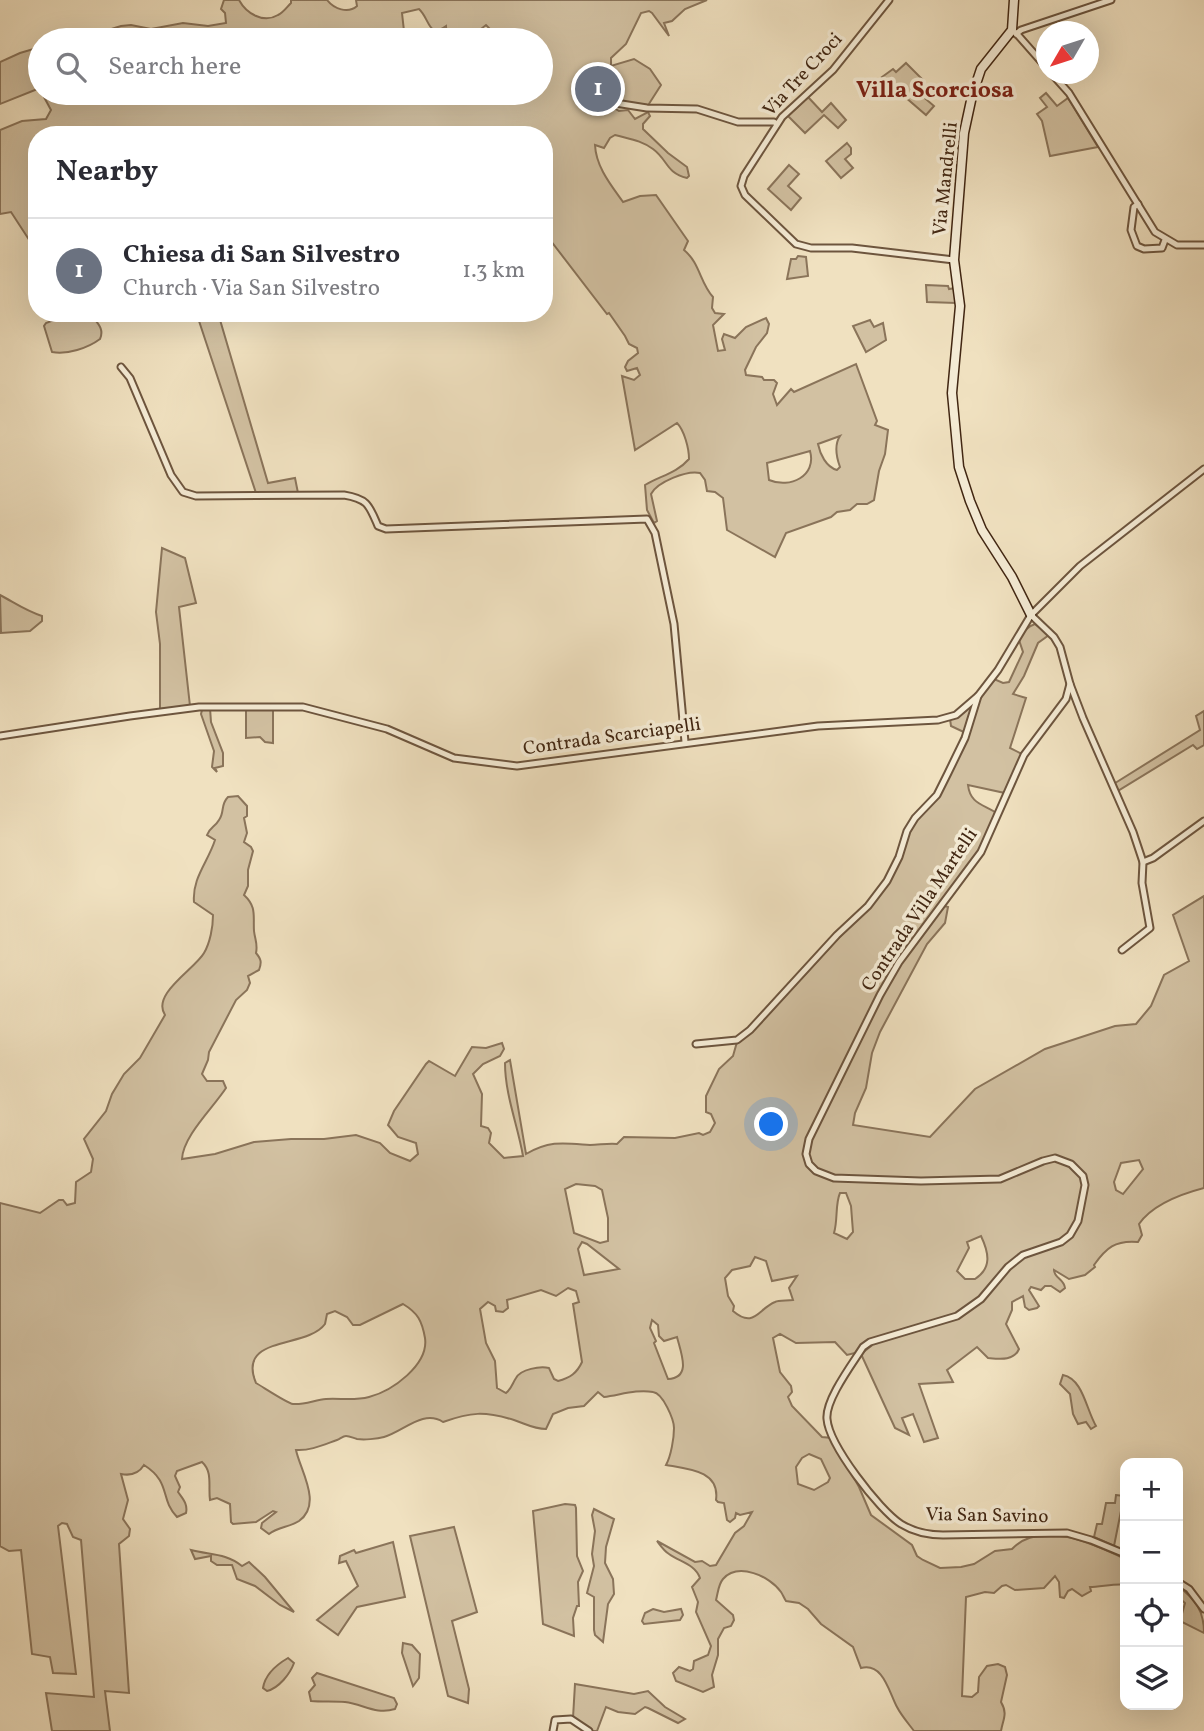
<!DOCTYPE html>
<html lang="en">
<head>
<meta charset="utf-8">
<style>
	:root { --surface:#fff; --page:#f2f2f3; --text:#2b2b33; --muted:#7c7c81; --line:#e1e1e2; --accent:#8f2418 }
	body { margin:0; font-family:Vollkorn,serif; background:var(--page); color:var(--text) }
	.controls { position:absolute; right:21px; bottom:21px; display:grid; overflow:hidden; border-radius:14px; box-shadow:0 7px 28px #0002 }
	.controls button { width:63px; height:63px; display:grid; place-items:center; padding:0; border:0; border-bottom:2px solid var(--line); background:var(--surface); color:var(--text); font:35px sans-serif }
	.compass { position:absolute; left:1036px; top:21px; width:63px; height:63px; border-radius:50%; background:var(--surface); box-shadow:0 7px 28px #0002; rotate:231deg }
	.you { position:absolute; left:772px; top:1125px; width:24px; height:24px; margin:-18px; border:5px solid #fff; border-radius:50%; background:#1a73e8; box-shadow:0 0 0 10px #1a73e833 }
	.badge { display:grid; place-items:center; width:46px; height:46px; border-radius:50%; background:var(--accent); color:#fff; font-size:23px; font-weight:700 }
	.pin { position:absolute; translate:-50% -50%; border:4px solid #fff; box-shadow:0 2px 7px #0006 }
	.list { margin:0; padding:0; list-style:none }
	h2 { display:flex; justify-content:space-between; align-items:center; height:91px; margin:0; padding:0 28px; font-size:30px }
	h2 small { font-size:23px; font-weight:400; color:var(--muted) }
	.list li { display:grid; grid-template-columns:46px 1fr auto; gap:21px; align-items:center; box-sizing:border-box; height:105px; padding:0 28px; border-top:2px solid var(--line) }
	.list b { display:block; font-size:26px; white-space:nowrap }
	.list p { margin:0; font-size:23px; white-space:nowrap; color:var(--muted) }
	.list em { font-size:23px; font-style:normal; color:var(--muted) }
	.icon { flex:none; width:38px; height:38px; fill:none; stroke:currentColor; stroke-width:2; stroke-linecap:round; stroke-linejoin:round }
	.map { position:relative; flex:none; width:1204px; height:1731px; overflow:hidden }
	.search { position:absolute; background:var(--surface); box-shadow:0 7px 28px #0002; left:28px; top:28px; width:525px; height:77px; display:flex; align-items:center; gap:18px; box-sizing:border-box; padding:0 24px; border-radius:38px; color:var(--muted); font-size:26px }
	.panel { position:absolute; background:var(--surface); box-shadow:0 7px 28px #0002; left:28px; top:126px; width:525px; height:196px; border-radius:28px }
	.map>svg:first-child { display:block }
	.green { fill:#d2c1a2; stroke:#8a745a; stroke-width:2; fill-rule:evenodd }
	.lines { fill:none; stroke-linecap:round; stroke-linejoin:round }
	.street-casing { stroke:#6d553e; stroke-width:9 }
	.secondary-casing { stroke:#412612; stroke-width:11 }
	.street { stroke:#f5ecd6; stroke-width:5 }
	.secondary { stroke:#f5ecd6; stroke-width:8 }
	.labels { text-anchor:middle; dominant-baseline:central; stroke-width:7; stroke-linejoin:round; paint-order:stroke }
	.street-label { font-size:19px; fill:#412612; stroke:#f5ecd6 }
	.quarter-label { font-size:23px; font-weight:bold; fill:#7a1f14; stroke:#f5ecd6 }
</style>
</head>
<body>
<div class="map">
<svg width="1204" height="1731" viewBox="0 0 1204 1731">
	<rect width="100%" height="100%" fill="#f0e1c0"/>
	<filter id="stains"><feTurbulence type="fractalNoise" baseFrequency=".00286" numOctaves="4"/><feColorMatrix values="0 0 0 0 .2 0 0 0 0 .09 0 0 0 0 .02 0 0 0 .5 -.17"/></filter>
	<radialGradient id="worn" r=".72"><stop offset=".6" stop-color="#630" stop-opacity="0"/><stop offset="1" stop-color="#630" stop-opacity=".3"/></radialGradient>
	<g class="green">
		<path d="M224,0h15c7,13 24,24 39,15 5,-2 9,-8 13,-12v-3h36c7,9 21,14 30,6l-1,-6h351l-22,9 -13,12 -8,2 5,13 -17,-23 -3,-2 -8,2 -15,31 -15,14v8l23,-7 16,10 11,16 -14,22 -50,-10 10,-18 -4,-2 -2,5 -3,-3 -5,2 -8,16 21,10 5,-1 8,5 9,-1 7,9 13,-7 2,4 -7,8v5l25,24 19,14 2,9 -2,2c-21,-5 -19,-18 -34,-29 -12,-9 -24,-10 -38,-14l-5,3 -6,10 -9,-3c1,22 16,40 28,57l17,-6 16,-1 32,46 -4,9c16,13 16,33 29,47l-1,11 3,5 9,1 -11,11 5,26 7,-1 -3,-11 2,-5 11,4 11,-11 20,-9 3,6 -2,9 -11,14 -11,23 1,5 16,2 2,3h10l3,3 -4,11 4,11 14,-16 3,3 62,-28 21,57 -2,4 13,5 -3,24 -6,17 -5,29 -7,4h-10l-7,6 -13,2 -6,5 -45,16 -11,24 -48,-27 -4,-32 -8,-6 -8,-1 -2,-11 -5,-7c-13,-3 -43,9 -49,21l6,27 -3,2 -7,-13 -2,-25c15,-9 32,-12 44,-26 0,-11 -5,-29 -12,-36l-42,27 -13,-74 12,4 6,-5 -3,-7 -10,3 -2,-4 3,-6 10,-8 -1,-5 -8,-4 -4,-8 -16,-23 -2,1 -63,-82v-97h-189l-20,-4 -12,4h-286v117l-26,-40 -11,2v-84l22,-9 24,-2 5,-9 -7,-13 3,-4h494v-53h-51l1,-10 -5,-5 -19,15h-20l-1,-14c-18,13 -16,-7 -27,-17l-17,4 3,27h-341l18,-9h23l16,-5 10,-1 20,4 32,-6 25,3 18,-3 -1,-10 -4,-4zM840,436c-6,9 -4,20 0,31l-3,3c-11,-3 -17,-16 -19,-26zM810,451c7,25 -20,38 -41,29l-2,-17z"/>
		<path d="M40,47v41l-40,16v-42l20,-9z"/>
		<path d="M906,63l16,16 -9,9 21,18 -8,9 -44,-38 11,-8 3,3z"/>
		<path d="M1046,93l11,13 11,-8 30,49 -48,9 -8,-35 -5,-7 10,-7 -7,-9z"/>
		<path d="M808,97l14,15 9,-9 15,17 -8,8 -14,-13 -19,18 -17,-17z"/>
		<path d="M847,143l4,5v6l-6,5 8,9 -12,10 -15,-17z"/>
		<path d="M789,165l10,9 -11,12 13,12 -10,12 -23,-21z"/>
		<path d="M798,256l8,1 2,19 -21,3 4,-20h5z"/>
		<path d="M926,285l22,1 1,3 6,-1 1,15 -29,-1z"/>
		<path d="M72,313h18c6,9 15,15 10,26 -12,9 -33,16 -48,13l-8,-26 2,-3z"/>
		<path d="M205,313h13l50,170 27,-5 3,15h-42l-58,-175z"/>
		<path d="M870,320l4,7 9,-4 3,17 -20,12 -13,-26z"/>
		<path d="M162,548l23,10 11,45 -17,4 11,99 -30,3v-65l-4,-32z"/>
		<path d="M0,595c15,8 26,16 42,21v5l-12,10 -29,2z"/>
		<path d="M1035,624l14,11 -11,8 -14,33 -11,18 13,4 -16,50 12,6 -17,39 -37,-8c2,18 14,19 27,27l-1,6 -17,36 -37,51 8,2 -3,16 -18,21 -47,88 -8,21 -6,35 -11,25 -2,12 77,12 45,-48 70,-40 70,-23 21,-2 15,-18 13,-31 25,-14 -16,-46 31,-19v292c-23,6 -51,16 -65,36l3,11 -4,7c-23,-2 -32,6 -44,23l1,2 -10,8 -16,4 -15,-9c0,8 10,9 11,18l-5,4 -9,-6h-6l-4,4 -10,-3 -2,3 10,16 -2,2 -8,2 -4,-3 -2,-11 -11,6v8l-6,14 13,25c-5,12 -19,10 -31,9l-11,-11 -30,23 6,12 -34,2 19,54 -14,4 -11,-28 -11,4 7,17 -14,-7 -34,-74 10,-8 -3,-1 -9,7 -12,3 -12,-13 -39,1 -16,-9 -7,4 7,34 11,14 1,6 -4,5 4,9 30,31 10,1 27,49 12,28 41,30 5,11 6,4 17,8 21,-1 13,-3 21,-13 17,-2c28,-30 82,-5 113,10v26c-7,-2 -25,2 -35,2l1,4 -9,5 -10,-7 -4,2 -4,7 -4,-1 -1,-15 -4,-6 -11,12 -29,2 -9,-5 -4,1 -8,7 -9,-1 -19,5 -4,99 10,1 6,-5 1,-15 8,-11 11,-2 7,3 2,8 -6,27c7,12 2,17 0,29h-87c-6,-8 -13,-16 -17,-24 -8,-15 -14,-45 -36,-39l-8,-21 -32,-23 -13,-15 -9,-6 -13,-2c-2,-3 -3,-6 -5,-9 -11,-16 -43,-30 -58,-13 -5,6 -5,14 -7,21l17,15 1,5 -3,6 -7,2 -6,11v16l-6,20 2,12 -11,5 -27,-11 -3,-8 6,-6 11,4 3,-2 1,-8 14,-6 3,-9 -15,-34 2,-10 -6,-15 8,-9c-5,-14 -20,-16 -31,-24 -5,-3 -9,-9 -12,-13l38,21 7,-1 8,5 6,-1 19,-32 9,-7 8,-14 -12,3 -4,-2 -1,5 -5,4 -3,-2 -3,-17 -6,-1 -2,-2c4,-29 -27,-31 -50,-35 5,-9 8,-27 8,-37 0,-8 -11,-35 -21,-36 -16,-3 -33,3 -49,5l-6,-5 -14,14 -16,2 -15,6 -7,15c-12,0 -20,-5 -32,-9 -30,-9 -43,-8 -71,2 -20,-13 -40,10 -59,15 -7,2 -20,3 -27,2 -4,-1 -7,-3 -11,-3 -3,0 -6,3 -9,4 -14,5 -27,11 -41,10 4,20 27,54 3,71 -9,6 -21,6 -30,13l-8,-6 1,-5 14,-11 -3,-1 -17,11 -23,2 -2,-2 -1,-18 -13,-6 -7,2c-2,-14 3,-28 -8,-38l-25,9 -2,5 5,11 -2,5c5,7 10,12 8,21l-9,4c-18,-19 -5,-34 -33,-52 -5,8 -13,11 -23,9l7,26 -5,19 7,10 -1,7 -10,8 10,149 -24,-2 5,40h-58l-6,-38 48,4 -13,-157 -8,-3 -6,-13 -5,-1 -4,3 18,148 -23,-1 -3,-16 -18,-3 -11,-104 -12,1 -9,-5v-343l40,10 19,-13h4l4,5 8,-2 1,-21 15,-10 2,-13 -9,-20 22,-28 6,-17 12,-20 16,-16 25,-43c-14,-21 30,-46 39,-62 6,-10 9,-26 9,-38l-19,-13c-2,-24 14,-40 21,-62l-8,-5c3,-8 8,-8 12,-15 6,-8 1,-15 9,-23l10,-1 9,10v10l-3,2 3,15 -3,9 7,5 2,4 -5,19v16l-4,9c13,12 9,21 10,36 1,9 4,13 2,22 5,6 6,9 3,17l-11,6 2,7 -3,7 -11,10 -27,52 -1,8 -6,14 5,7h16l3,7c-13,20 -43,48 -44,71l33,-5 39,-12 37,-3h33l32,-4 24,8 10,10 20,8 8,-7 -2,-11 -18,-6 -10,-12 6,-14 32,-47 3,-3 26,15 17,-29 14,1 16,-5 2,6 -4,7 -17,8 -10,10 9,20 -1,32 7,2 3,5 -2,10 15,15 19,-2c-5,-30 -18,-61 -18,-93l5,-3 16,94c24,-14 38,-11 64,-9 9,0 18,-2 27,-1l7,-7 51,1 24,-5 4,2 7,-3 5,-9 -4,-9 -5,-2v-16l13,-27 14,-13 4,-14 13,-8 132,-143 29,-65 27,-31 30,-61 -17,-8 -1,-7 13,-6 31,-34 9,4 6,-1 14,-30 -4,-12c4,-8 7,-13 16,-16zM1139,1160l4,9 -20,25 -7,-4 -2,-8 7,-19zM576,1184l19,2 7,4 6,28v23l-8,2 -26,-10 -9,-44zM840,1193h6l5,13 2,26 -6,7 -13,-6c4,-13 1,-29 6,-40zM981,1236c8,17 11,32 -6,43h-10l-8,-8 12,-23 -2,-6zM582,1242l5,2 32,25 -35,6 -6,-26zM755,1257l11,4 6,20 25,-5 -8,12 4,12c-6,1 -14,0 -18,2 -17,7 -21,27 -42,9l1,-5 -6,-10 -3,-18 7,-8 18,-4zM568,1288l8,3 3,11 -6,2 9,58c-5,11 -12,16 -24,19l-4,-2 -5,-11c-9,-2 -28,1 -33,10 -4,6 -4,10 -10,15l-9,-5 -2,-27 -9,-18 -6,-34 8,-7 7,4 1,5 7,1 5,-4 -1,-8 34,-10 15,6zM403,1304c15,9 19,17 22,34 4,27 -33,53 -56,59 -15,4 -29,1 -43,2 -11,1 -22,6 -33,5 -6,-1 -30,-17 -37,-21 -20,-48 51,-34 69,-59l2,-10 8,-3 12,6 6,8h7zM652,1320l6,5 1,11 5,5 13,-4c4,16 15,41 -9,42l-14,-36 2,-2 -6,-13zM809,1454l12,5 9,19 -2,4 -14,8 -16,-6 -2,-17 6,-9z"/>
		<path d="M210,708l1,14 12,31v13l-8,2 2,4 -5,-5 2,-16 -13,-37 1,-4z"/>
		<path d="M246,708l27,1v34l-8,-1 -5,-5 -14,1z"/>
		<path d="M1204,711v34l-7,4 -4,-4 -77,47 -4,-7 88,-55 -4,-14z"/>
		<path d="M1063,1375c20,4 23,34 33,51l-5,3 -5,-7 -8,2 -5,-10 -3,-20 -10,-10z"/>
		<path d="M1116,1495l8,1 -10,50 -20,-9 3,-13h5l4,-21h9z"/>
		<path d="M565,1504l10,1 1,3 1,48 6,15 -5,11 1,24h-2l-4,12 1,18 -31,-12 -10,-113z"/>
		<path d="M594,1509l20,10 -8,28 -1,16 8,16 1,15 -6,10 -5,38 -8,-7 -1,-5v-33l-7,-4 7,-27 -2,-12 3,-23 -3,-16z"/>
		<path d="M454,1527l23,85 -25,9 17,68 -1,14 -20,-7 -38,-160z"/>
		<path d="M393,1542l12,55 -48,10 -19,28 -21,-15 41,-34 -12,-25 -7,2 1,-7 14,-6 2,3z"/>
		<path d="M191,1550c19,5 35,3 51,16l7,-4 16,15 29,35 -14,-7 -25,-19 -18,-7 -5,-14h-15l-6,-4v-5l-16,3z"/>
		<path d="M1178,1586c18,14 26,25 26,47l-24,-12 5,-18 -7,-6z"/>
		<path d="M653,1609l11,3 17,-3 2,6 -3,5 -36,4 -2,-3 3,-8z"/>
		<path d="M403,1643l9,2 8,9 -1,24 -6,8 -11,-33z"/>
		<path d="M288,1658l6,5c-4,11 -15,25 -27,28l-4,-3c2,-13 13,-23 25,-30z"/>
		<path d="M317,1673l77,25 3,6 -2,5c-19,6 -32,-5 -50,-7 -11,-1 -23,0 -34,-1l-2,-9 6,-7 -3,-7z"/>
		<path d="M575,1684l59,10 14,-3 17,16 20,12 -7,4 -30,-15 -3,-1 -10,7 -17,-2 -12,-5 -9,24h-5l-19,-13z"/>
	</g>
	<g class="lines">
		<defs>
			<g id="street">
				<path d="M889,0l-56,70 -51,47 -38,59 -3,10 4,9 51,49 15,4h41l102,12"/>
				<path d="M1016,33l30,34"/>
				<path d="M1016,34l5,-4 90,-30"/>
				<path d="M1052,74l17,19 86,139 22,13h27"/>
				<path d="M590,99l57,9 50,1 41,13h36l3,2"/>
				<path d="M1138,204l-4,3 -3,23 6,16 7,3 18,-1 3,-8"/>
				<path d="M121,367l9,11 41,97 12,17 13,4 148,-1c24,4 25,10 34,31l8,3 261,-10 8,14 19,91 11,118"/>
				<path d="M1031,615l23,22 6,10 10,37 13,34 50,114 10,30 -1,21 8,45 -28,22"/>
				<path d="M1070,684l-4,15 -42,56 -43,97 -82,110 -19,33 -71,144 -3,15 3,10 7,7 18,7 87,3 79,-2 43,-18 12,-3 16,6 12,12 2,9 -7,36 -8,14 -9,7 -38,13 -15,12 -27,32 -24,17 -87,26 -7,5c-10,16 -38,53 -36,72 2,26 52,91 74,105 13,8 27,11 42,11l124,-2 24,7 34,14"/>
				<path d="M0,736l130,-20 69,-9h104l84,22 67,29 63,8 301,-40 120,-6 18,-5 22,-19"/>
				<path d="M1143,862l10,-4 51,-37"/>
				<path d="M696,1044l41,-4 13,-10 87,-95 31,-29 19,-25 12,-24 8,-26 8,-13 22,-23 11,-22 17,-35 13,-42 20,-26 33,-55 49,-49 124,-97"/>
				<path d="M1178,1582l11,7 15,20"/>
				<path d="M553,1731l2,-11 16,-1 18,12"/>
			</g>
			<path id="secondary" d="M1014,0l-2,30 -31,39 -9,27 -8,37 -10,127 6,46 -8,87 7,74 11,34 12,29 30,47 19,38"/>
		</defs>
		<use href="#street" class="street-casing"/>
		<use href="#secondary" class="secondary-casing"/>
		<use href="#street" class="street"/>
		<use href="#secondary" class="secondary"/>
	</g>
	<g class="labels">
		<g class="street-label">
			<text transform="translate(803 75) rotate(-47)">Via Tre Croci</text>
			<text transform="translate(946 179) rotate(-84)">Via Mandrelli</text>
			<text transform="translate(612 737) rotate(-8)">Contrada Scarciapelli</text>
			<text transform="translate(920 910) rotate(-56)">Contrada Villa Martelli</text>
			<text transform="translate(987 1516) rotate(1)">Via San Savino</text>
		</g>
		<g class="quarter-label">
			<text x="935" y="91">Villa Scorciosa</text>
		</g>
	</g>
	<rect width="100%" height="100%" filter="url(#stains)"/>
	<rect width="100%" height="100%" fill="url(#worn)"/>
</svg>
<div class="controls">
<button>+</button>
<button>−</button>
<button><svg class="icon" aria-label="locate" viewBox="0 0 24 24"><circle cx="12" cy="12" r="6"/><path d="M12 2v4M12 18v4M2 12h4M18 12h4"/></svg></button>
<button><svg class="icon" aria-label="layers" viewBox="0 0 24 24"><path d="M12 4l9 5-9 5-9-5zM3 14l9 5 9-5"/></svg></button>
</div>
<svg class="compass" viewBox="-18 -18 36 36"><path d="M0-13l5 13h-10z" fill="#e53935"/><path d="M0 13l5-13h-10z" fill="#7c7c81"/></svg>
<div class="you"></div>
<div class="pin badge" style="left:598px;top:89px;background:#6b7280">1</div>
<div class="search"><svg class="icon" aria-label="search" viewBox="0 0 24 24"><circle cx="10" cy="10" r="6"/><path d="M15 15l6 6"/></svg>Search here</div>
<section class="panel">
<h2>Nearby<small></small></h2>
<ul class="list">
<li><span class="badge" style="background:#6b7280">1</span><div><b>Chiesa di San Silvestro</b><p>Church · Via San Silvestro</p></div><em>1.3 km</em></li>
</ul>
</section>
</div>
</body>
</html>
